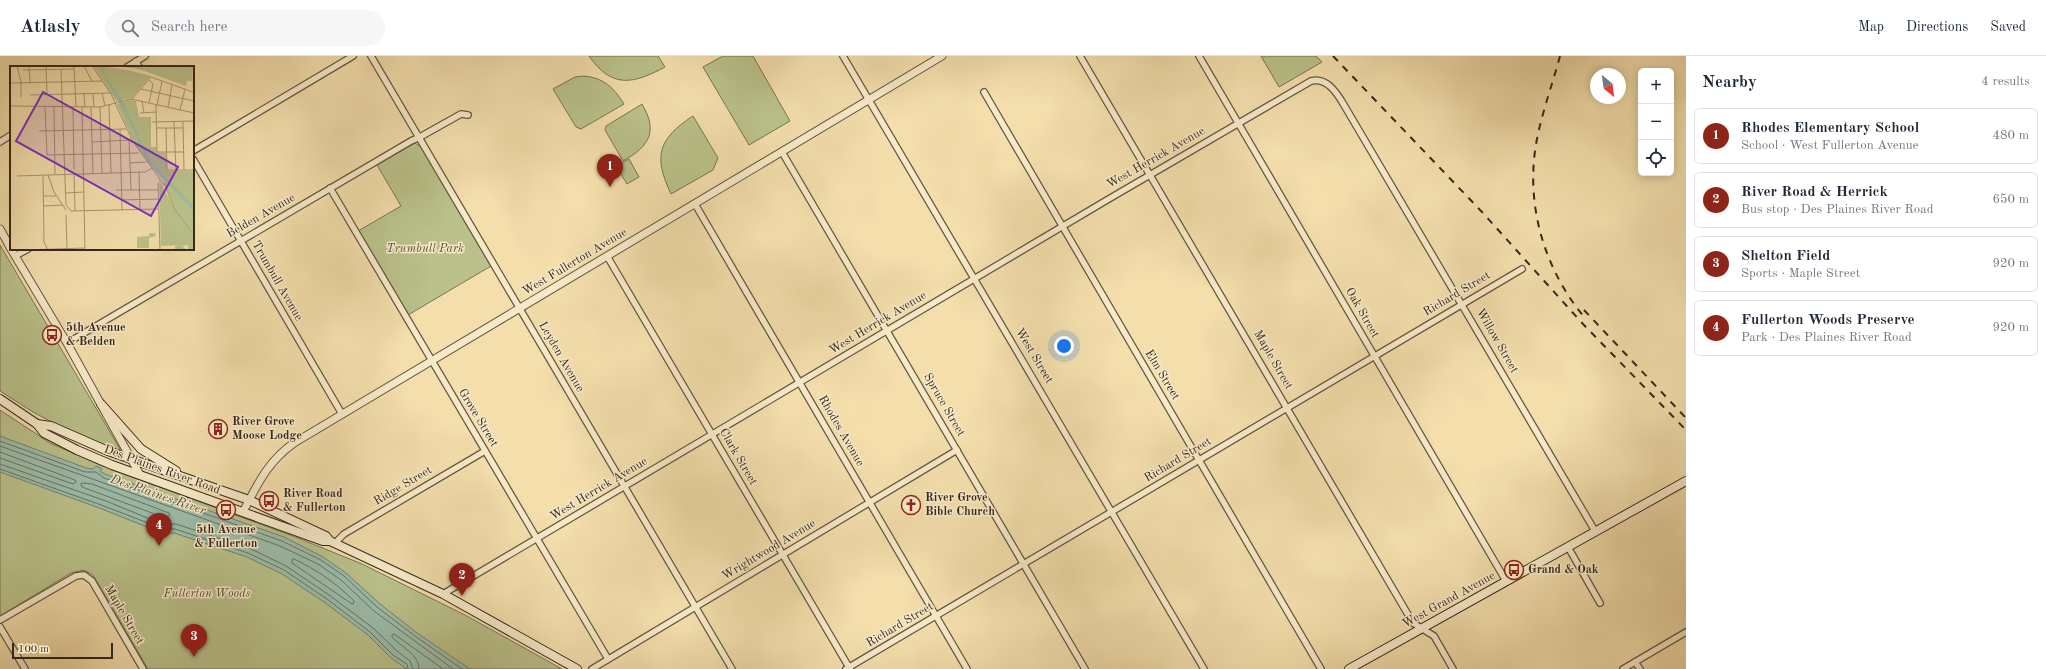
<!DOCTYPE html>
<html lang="en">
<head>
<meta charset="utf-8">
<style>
	:root { --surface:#fff; --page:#f6f6f7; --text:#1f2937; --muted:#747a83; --line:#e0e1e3; --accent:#8f2418 }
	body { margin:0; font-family:"Old Standard TT",serif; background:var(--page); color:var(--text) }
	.controls { position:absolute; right:12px; top:12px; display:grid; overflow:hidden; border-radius:6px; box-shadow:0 2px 10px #0003 }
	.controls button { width:36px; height:36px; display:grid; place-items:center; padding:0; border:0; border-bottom:1px solid var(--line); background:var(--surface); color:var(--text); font:20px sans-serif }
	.compass { position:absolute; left:1590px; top:12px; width:36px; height:36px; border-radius:50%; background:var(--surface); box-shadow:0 2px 10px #0003; rotate:151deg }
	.scale { position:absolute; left:12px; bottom:10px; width:101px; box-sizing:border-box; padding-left:4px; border:2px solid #37281b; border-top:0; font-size:11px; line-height:14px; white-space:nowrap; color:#37281b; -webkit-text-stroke:3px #f7eac9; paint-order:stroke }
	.you { position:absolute; left:1064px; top:290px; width:14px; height:14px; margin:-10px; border:3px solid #fff; border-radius:50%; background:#1a73e8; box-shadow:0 0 0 6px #1a73e833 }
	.badge { display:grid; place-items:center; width:26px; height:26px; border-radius:50%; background:var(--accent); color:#fff; font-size:13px; font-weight:700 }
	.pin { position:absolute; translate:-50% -33px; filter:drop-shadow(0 1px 2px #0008) }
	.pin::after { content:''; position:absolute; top:21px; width:14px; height:12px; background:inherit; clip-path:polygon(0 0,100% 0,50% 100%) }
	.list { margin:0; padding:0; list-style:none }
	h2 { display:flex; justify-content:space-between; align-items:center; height:52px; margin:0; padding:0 16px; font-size:17px }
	h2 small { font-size:13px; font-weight:400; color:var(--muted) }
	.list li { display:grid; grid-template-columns:26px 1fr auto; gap:12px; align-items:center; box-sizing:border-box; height:56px; margin:0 8px 8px; padding:0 8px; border:1px solid var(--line); border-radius:6px }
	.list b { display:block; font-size:15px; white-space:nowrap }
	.list p { margin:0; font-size:13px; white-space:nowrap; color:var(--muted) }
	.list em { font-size:13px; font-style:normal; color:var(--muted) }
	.icon { flex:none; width:22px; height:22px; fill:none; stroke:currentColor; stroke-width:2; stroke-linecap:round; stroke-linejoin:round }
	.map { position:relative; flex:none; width:1686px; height:613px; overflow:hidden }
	header { display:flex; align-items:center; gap:24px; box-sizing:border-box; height:56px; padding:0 20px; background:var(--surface); border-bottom:1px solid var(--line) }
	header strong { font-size:19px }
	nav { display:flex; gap:22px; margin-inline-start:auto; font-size:14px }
	.search { width:280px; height:36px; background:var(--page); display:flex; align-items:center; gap:10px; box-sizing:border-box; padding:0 14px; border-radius:22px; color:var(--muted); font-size:15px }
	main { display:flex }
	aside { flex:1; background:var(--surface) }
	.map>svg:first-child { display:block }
	.green { fill:#bac18a; stroke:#787452 }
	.water { fill:#9bbca9; stroke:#738170 }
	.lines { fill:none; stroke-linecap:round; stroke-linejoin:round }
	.shore { stroke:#697262; stroke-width:1 }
	.minor-casing { stroke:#66563f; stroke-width:8 }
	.tertiary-casing { stroke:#66563f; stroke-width:9 }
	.secondary-casing { stroke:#37281b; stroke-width:10 }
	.minor { stroke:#f7eac9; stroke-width:5.5 }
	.tertiary { stroke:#f7eac9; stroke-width:7 }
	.secondary { stroke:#f7eac9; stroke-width:8 }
	.rail { stroke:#37281b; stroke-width:2; stroke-dasharray:7 7; stroke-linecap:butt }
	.labels { text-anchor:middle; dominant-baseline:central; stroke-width:3; stroke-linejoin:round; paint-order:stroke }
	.street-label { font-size:12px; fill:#37281b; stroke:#f7eac9 }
	.park-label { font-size:12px; font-style:italic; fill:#584e37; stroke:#f7eac9 }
	.poi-label { font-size:12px; font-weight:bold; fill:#37281b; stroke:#f7eac9; text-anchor:start }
	.water-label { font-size:13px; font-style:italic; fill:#504d3e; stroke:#f7eac9 }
	.inset-road { fill:none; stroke:#a89572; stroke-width:1 }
	.view { fill:#7b2cbf; fill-opacity:0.15; stroke:#7b2cbf; stroke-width:2 }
	.inset-edge { fill:none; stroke:#37281b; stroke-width:2 }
</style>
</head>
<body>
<header>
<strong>Atlasly</strong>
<div class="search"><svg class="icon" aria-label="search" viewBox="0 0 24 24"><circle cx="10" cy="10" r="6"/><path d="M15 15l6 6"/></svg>Search here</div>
<nav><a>Map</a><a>Directions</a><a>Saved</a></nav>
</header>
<main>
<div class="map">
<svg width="1686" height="613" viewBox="0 0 1686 613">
	<rect width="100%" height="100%" fill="#f3deac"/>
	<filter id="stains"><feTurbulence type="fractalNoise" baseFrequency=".005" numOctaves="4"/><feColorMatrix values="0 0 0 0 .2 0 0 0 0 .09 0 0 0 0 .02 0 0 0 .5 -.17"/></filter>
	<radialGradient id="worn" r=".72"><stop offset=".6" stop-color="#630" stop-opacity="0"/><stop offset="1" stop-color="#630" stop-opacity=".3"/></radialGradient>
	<g class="green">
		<path d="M589,0h69l7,11c-32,17 -53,22 -76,-11z"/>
		<path d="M723,0h30l37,65 -41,24 -46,-78z"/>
		<path d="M1261,0h55l6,6 -43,25z"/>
		<path d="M584,20c20,2 29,11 40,28l-43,25 -5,-2 -23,-38 22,-12z"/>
		<path d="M642,48c16,27 8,42 -19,57l-18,-31 1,-4z"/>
		<path d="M693,60l25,42 -5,12 -42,24c-18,-38 -13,-55 22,-78z"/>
		<path d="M415,87l6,4 70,119 -83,49 -50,-84 43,-25 -24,-41z"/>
		<path d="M629,103l10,18 -12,7 -11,-18z"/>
		<path d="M0,189l120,204v2l-55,-22 -32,-17 -33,-21z"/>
		<path d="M0,354l50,33 50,22 198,73 64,26 103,51 97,54h-414l-55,-94 -9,-5 -13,3 -71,43z"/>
	</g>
	<path class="water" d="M0,380l86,32 7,1 3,-3 5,2v4l4,2 179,63 39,20 23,16 34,31 37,29 53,36h-63l-16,-11 -23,-23 -44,-33 -42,-28 -35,-17 -73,-24 -17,1 -10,-7 -45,-18 -102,-37z"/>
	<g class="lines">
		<g class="shore">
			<path d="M0,385l85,31h11l8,6 178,63 39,19 23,16 33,31 38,29 47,33"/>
			<path d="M0,390l280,100 38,18 23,16 33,31 79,58"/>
			<path d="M0,396l75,28 1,2 -3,2 -73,-26"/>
			<path d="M0,408l106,37 44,18 8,5h18l73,24 37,18 43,29 44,33 24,23 13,10 3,8"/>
			<path d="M0,413l104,37 44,17 9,6h18l73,24 36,17 43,29 43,33 23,23 14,9 1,5"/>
			<path d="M83,427l9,1 77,29 1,3 -10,2 -8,-5 -70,-26 -1,-3z"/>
			<path d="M294,503c23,11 42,24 60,42v2l-2,1 -60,-41v-3z"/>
			<path d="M419,613c0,-15 -18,-22 -27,-32v-2l2,-1 49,35"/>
		</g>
		<defs>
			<g id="minor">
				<path d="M371,0l361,613"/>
				<path d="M843,0l361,613"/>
				<path d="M1080,0l333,567 21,13 19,33"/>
				<path d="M1199,0l307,525"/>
				<path d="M136,5l3,6"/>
				<path d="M127,11l18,-11"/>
				<path d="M984,36l337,577"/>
				<path d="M0,86l11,-7"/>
				<path d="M193,95l160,-95"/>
				<path d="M782,96l303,517"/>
				<path d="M193,103l149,255"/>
				<path d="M330,132l278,471"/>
				<path d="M695,148l272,465"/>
				<path d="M15,200l13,-7"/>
				<path d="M607,200l243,413"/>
				<path d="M67,287l344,-202 9,-4 41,-23 7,1"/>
				<path d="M335,487l9,-9 141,-83"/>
				<path d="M1568,491l32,56"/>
				<path d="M443,538l664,-394 204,-119c16,-4 26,12 33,24l251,426"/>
				<path d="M0,564l76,-44 8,-1 8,6 51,88"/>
				<path d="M0,571l25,42"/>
				<path d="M1635,606l5,7"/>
				<path d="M592,613l365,-219"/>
				<path d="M846,613l676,-400"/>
				<path d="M1623,613l63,-37"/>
			</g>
			<g id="tertiary">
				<path d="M0,173l11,20"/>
				<path d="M11,193l56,94 73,132"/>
				<path d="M243,456c14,-27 25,-51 51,-69l648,-387"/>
			</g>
			<g id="secondary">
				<path d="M0,343l37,25 7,9 33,17 35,15 211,76h7"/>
				<path d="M101,348l40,45 35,22"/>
				<path d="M37,368l14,2 57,25 141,49 77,36 4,5 113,53 134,75"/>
				<path d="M1349,613l337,-188"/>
			</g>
		</defs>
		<use href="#minor" class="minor-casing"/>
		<use href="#tertiary" class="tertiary-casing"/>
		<use href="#secondary" class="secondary-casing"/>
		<use href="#minor" class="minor"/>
		<use href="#tertiary" class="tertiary"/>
		<use href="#secondary" class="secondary"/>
		<g class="rail">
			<path d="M1333,0l149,156 101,112 103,106"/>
			<path d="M1560,0c-9,34 -23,69 -26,104 -5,57 14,114 51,158"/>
			<path d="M1584,254l102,108"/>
		</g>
	</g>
	<defs>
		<symbol id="bus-ring" viewBox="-11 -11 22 22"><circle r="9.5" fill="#f7eac9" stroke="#8f2418" stroke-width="1.5"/><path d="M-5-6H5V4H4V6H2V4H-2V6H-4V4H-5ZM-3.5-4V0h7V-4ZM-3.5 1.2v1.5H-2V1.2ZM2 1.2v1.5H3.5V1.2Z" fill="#8f2418"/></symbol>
		<symbol id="building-ring" viewBox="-11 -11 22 22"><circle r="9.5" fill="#f7eac9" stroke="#8f2418" stroke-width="1.5"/><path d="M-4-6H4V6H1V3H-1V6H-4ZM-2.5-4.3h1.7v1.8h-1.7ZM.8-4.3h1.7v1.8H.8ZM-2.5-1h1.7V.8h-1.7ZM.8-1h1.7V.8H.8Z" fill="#8f2418"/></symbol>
		<symbol id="church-ring" viewBox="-11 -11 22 22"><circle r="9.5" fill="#f7eac9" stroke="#8f2418" stroke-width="1.5"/><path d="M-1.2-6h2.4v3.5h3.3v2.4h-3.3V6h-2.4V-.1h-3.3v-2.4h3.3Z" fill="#8f2418"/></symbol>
	</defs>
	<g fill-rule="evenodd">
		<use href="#bus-ring" x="41" y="268" width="22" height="22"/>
		<use href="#building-ring" x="207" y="362" width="22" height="22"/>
		<use href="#bus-ring" x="258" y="434" width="22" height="22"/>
		<use href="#church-ring" x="900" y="438" width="22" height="22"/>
		<use href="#bus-ring" x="215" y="443" width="22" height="22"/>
		<use href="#bus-ring" x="1503" y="503" width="22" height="22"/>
	</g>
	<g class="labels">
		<g class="street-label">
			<text transform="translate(1156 102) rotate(-30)">West Herrick Avenue</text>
			<text transform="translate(261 160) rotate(-30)">Belden Avenue</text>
			<text transform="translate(575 206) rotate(-31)">West Fullerton Avenue</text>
			<text transform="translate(277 225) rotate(60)">Trumbull Avenue</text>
			<text transform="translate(1457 238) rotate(-31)">Richard Street</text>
			<text transform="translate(1362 257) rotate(60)">Oak Street</text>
			<text transform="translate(878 267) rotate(-31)">West Herrick Avenue</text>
			<text transform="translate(1497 285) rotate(60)">Willow Street</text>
			<text transform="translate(1034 300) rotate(59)">West Street</text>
			<text transform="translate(561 301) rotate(60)">Leyden Avenue</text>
			<text transform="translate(1273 304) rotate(60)">Maple Street</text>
			<text transform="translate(1162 319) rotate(59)">Elm Street</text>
			<text transform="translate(944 349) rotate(60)">Spruce Street</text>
			<text transform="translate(478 362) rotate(59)">Grove Street</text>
			<text transform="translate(841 375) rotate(60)">Rhodes Avenue</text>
			<text transform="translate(738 401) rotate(60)">Clark Street</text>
			<text transform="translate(1178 404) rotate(-31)">Richard Street</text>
			<text transform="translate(162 414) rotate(20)">Des Plaines River Road</text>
			<text transform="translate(403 430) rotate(-31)">Ridge Street</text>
			<text transform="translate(599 433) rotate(-31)">West Herrick Avenue</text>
			<text transform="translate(769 494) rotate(-31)">Wrightwood Avenue</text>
			<text transform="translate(1449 544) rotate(-29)">West Grand Avenue</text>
			<text transform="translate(124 559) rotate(60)">Maple Street</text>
			<text transform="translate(900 569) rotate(-31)">Richard Street</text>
		</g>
		<g class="park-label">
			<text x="425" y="193">Trumbull Park</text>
			<text x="207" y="538">Fullerton Woods</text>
		</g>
		<g class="poi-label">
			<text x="66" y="272">5th Avenue<tspan x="66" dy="14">&amp; Belden</tspan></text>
			<text x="232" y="366">River Grove<tspan x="232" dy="14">Moose Lodge</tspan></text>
			<text x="283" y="438">River Road<tspan x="283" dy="14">&amp; Fullerton</tspan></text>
			<text x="925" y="442">River Grove<tspan x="925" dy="14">Bible Church</tspan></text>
			<text x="226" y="474" text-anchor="middle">5th Avenue<tspan x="226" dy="14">&amp; Fullerton</tspan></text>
			<text x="1528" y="514">Grand &amp; Oak</text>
		</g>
		<g class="water-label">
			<text transform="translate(158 439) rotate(19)">Des Plaines River</text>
		</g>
	</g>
	<g transform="translate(10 10)">
		<rect width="184" height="184" fill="#f3deac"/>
		<path d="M89,0l29,4 23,6 -19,22 -16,3 -22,-34zM107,0h75v15h-5l-1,5 -44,-16zM120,34l6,1 3,16h12v30h5l1,5 9,1 1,18h27v62l-18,-23 -13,-29 -28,-36 -18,-41zM149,113l13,25 22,31v15h-6v-5l-6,1 5,4h-12v-4l6,-1 -20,1zM139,167h6l1,3 -7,2v10h-12v-11l12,-1z" fill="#bac18a"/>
		<path d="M89,0h4l1,8 18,26 29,62 43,45v4l-47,-50 -18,-41z" fill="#9bbca9"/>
		<path class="inset-road" d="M7,0l4,16v15M19,0l1,17M36,0l1,29M64,0l2,41M74,0l8,15M82,0l19,28 21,46 32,45M183,0l1,57M13,4l51,-1M51,4l5,135 5,6 88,-2M0,17l92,-2M131,23l53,12M92,27l3,13M74,28l1,13M83,28l1,13M20,29l80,-2M122,33l19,-22 42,15M132,35l2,12M139,37l4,-19 -4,-4M99,39l2,68M146,39l1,47h27M147,39l5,-24M0,40l90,1 31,-8 63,14M35,41l2,48 92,-2M44,41l1,67M63,41l1,62M72,41l3,143M81,41l2,66M90,41l2,66M158,41l4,-22M170,44l5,-21M130,47l16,-1M142,56l42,-1M164,56l2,49M173,56l1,48M147,62h26M156,62l1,42h27M110,63l2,81M29,65l87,-2M119,74l2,50M82,76l38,-2M120,97l16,-1M129,106l1,37M64,108l1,37M33,109l1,67 4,8M38,109l6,17 12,18M7,110l128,-4 7,-4M148,117l2,67M154,117l11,27 19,24M106,124h42M56,127l18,-1M33,130h13M111,134l37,-1M33,140l20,-1M56,149l1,35M13,184l62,-2"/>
		<path class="view" d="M33,26l135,75 -27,49 -135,-75z"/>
		<rect width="184" height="184" class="inset-edge"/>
	</g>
	<rect width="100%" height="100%" filter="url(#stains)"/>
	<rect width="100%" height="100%" fill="url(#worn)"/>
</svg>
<div class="controls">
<button>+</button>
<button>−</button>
<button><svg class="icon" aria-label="locate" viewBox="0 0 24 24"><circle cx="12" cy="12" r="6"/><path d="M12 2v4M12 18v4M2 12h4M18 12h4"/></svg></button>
</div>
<svg class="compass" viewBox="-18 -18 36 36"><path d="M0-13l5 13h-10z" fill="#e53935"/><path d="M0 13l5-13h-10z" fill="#747a83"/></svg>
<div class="scale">100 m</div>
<div class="you"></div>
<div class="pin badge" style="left:610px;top:131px">1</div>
<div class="pin badge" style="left:462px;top:540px">2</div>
<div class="pin badge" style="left:194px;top:601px">3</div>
<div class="pin badge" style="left:159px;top:490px">4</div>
</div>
<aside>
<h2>Nearby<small>4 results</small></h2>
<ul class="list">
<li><span class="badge">1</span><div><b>Rhodes Elementary School</b><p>School · West Fullerton Avenue</p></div><em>480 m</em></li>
<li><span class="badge">2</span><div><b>River Road &amp; Herrick</b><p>Bus stop · Des Plaines River Road</p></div><em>650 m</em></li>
<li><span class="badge">3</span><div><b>Shelton Field</b><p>Sports · Maple Street</p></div><em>920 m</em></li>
<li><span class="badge">4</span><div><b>Fullerton Woods Preserve</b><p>Park · Des Plaines River Road</p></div><em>920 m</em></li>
</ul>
</aside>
</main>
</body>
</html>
